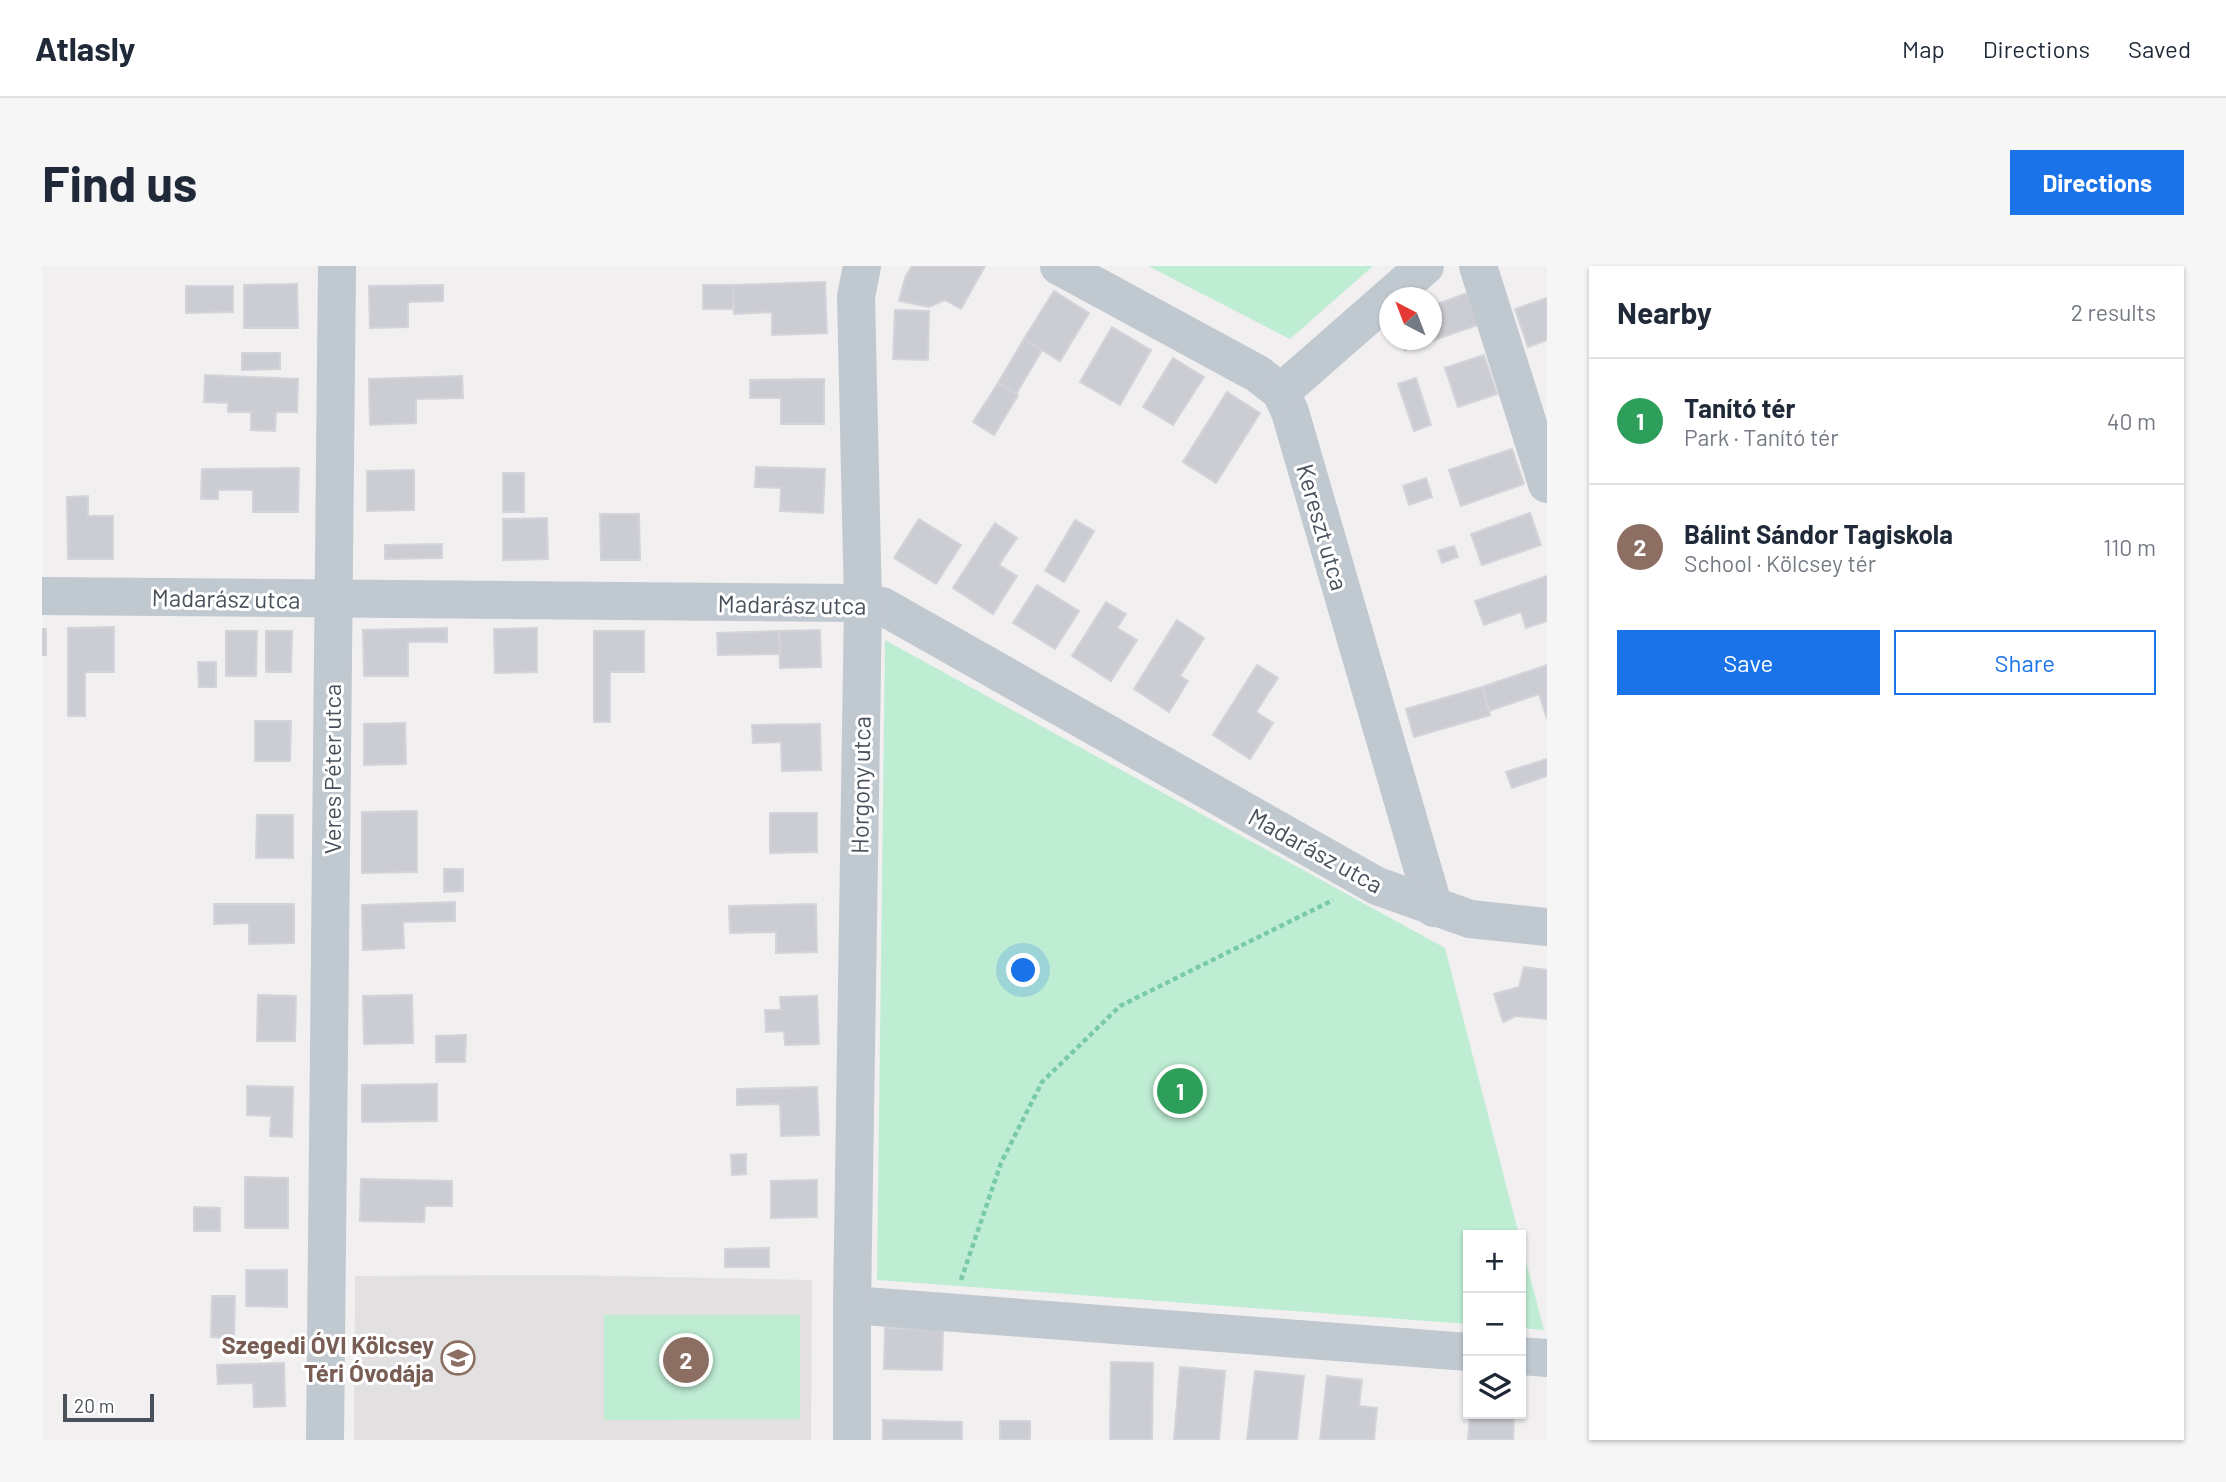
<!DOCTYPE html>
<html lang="en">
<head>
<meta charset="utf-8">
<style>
	:root { --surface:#fff; --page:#f6f6f7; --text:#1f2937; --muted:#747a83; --line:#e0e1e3; --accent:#1a73e8 }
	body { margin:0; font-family:Barlow,sans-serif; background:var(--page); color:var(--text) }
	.controls { position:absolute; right:21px; bottom:21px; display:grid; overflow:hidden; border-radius:0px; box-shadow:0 2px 5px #0004 }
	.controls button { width:63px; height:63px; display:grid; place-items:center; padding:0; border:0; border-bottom:2px solid var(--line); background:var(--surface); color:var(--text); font:35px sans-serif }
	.compass { position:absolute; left:1337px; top:21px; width:63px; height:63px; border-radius:50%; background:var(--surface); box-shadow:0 2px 5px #0004; rotate:318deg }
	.scale { position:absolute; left:21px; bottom:18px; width:91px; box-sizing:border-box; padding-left:7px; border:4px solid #47505b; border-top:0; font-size:19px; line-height:24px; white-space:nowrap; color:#47505b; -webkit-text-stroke:5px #fff; paint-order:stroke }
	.you { position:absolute; left:982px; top:705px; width:24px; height:24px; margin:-18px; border:5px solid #fff; border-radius:50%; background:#1a73e8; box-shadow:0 0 0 10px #1a73e833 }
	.badge { display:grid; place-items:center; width:46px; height:46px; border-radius:50%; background:var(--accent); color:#fff; font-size:23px; font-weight:700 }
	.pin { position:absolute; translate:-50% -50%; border:4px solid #fff; box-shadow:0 2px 7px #0006 }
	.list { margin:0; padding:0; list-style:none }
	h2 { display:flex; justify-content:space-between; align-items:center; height:91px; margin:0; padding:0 28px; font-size:30px }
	h2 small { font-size:23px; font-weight:400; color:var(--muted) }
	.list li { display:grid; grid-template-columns:46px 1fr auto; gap:21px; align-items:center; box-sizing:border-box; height:126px; padding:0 28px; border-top:2px solid var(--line) }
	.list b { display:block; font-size:26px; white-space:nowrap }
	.list p { margin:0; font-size:23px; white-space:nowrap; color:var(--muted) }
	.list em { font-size:23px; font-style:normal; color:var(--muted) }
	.actions { display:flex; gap:14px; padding:21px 28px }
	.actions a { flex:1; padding:16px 0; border:2px solid var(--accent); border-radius:0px; text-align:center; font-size:24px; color:var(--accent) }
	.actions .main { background:var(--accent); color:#fff }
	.icon { flex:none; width:38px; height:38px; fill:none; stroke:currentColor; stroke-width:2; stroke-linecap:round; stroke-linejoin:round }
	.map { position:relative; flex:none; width:1505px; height:1174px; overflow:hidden; border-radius:0px }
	header { display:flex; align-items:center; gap:42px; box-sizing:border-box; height:98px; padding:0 35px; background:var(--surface); border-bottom:2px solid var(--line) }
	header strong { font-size:33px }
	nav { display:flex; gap:38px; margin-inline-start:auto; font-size:24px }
	.intro { display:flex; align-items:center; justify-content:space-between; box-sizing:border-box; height:168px; padding:0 42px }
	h1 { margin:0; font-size:49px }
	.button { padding:18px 32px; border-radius:0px; background:var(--accent); color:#fff; font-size:24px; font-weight:700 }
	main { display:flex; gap:42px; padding:0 42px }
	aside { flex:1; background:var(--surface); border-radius:0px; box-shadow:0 2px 5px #0004 }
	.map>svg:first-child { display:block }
	.education { fill:#e2e0e0 }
	.green { fill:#bfedd4 }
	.building { fill:#cccdd3; stroke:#d3d4da; stroke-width:2 }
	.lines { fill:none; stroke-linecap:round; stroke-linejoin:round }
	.path { stroke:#78caa8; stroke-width:4.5; stroke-dasharray:5 3.5; stroke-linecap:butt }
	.minor { stroke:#c0c8d0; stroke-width:38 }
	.labels { text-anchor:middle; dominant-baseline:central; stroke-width:6; stroke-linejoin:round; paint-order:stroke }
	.street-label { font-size:24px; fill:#47505b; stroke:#fff }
	.education-label { font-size:24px; font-weight:bold; fill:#785e54; stroke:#fff; text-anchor:end }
</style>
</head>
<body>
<header>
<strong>Atlasly</strong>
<nav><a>Map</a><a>Directions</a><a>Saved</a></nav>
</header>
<div class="intro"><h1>Find us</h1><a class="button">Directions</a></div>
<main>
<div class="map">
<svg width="1505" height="1174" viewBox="0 0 1505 1174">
	<rect width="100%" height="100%" fill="#f1efef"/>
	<path class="education" d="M520,1009l250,5 -1,160h-457l1,-164z"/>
	<g class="green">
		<path d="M1106,0h225l-83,73z"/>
		<path d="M843,374l560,308 74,287h-51v89l-591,-44z"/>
		<path d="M1479,976l23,88 -23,-2z"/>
		<path d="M562,1049h196v104l-196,1z"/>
	</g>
	<g class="building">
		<path d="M870,0h73l-24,43 -16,-9 -16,7 -30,-6 6,-23z"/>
		<path d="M783,16l2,51 -55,2v-23l-38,2 -1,-29z"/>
		<path d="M255,18l1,44h-54v-43z"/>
		<path d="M401,19v16l-35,1v25l-38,1 -1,-42z"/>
		<rect x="661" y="19" width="30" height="24"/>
		<path d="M144,20h47v26l-47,1z"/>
		<path d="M1012,25l35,22 -29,48 -36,-22z"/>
		<path d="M1425,27l11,32 -73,25 -3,-10h30v-34z"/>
		<path d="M1505,32v42l-19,7 -13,-38z"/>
		<path d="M853,44l34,1 -1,49 -35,-1z"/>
		<path d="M1070,61l39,23 -31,55 -40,-23z"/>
		<path d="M982,73l18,11 -26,44 -18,-11z"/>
		<path d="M200,87h38v16l-38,1z"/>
		<path d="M1442,89l13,39 -39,13 -13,-39z"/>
		<path d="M1131,92l31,19 -31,48 -30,-18z"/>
		<path d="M163,109l93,4 -1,33h-21l-1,19 -24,-1v-18h-23v-9l-24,-1z"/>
		<path d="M420,110l1,22 -47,1v24l-46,2 -1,-46z"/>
		<path d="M1374,112l15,47 -17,6 -16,-47z"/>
		<path d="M782,113v45h-43v-26h-31v-18z"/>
		<path d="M956,117l20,12 -24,40 -21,-13z"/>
		<path d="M1185,126l33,21 -44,70 -33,-21z"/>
		<path d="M1470,183l12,35 -63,22 -12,-36z"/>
		<path d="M714,201l69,2 -2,44 -43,-2 1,-23 -26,-1z"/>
		<path d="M257,202l-1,44h-45v-22h-35v9h-17l1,-30z"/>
		<path d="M372,204v40l-47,1v-40z"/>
		<rect x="461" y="207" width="21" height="39"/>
		<path d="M1384,212l6,19 -23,8 -6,-19z"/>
		<path d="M46,230v20h25v43h-45l-1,-62z"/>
		<path d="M1488,247l11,32 -59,20 -11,-31z"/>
		<path d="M558,248h39l1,46h-39z"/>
		<path d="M505,252l1,41 -45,1v-41z"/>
		<path d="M877,253l42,26 -25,39 -42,-26z"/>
		<path d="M1033,254l19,11 -30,51 -19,-11z"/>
		<path d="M953,257l22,15 -18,27 18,11 -24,38 -40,-26z"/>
		<path d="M400,278v14l-57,1v-14z"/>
		<path d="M1412,280l4,11 -16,6 -4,-12z"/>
		<path d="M1505,310v45l-21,7 -5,-16 -37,13 -9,-24z"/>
		<path d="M995,319l42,26 -24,38 -42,-26z"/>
		<path d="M1064,336l20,12 -9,14 20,12 -26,41 -39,-25z"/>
		<path d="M1135,354l27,18 -24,38 8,5 -19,31 -35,-23z"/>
		<path d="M72,361v45h-29v44h-17v-88z"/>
		<path d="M405,362v14h-39v34h-44l-1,-46z"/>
		<path d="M495,362v44l-42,1 -1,-44z"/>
		<rect x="0" y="363" width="4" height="26"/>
		<path d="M778,364l1,37 -41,1 -1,-37z"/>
		<path d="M184,365h31l-1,45h-30z"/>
		<path d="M224,365h26l-1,41h-25z"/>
		<path d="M552,365h50v41h-34v50h-16z"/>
		<path d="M737,365l1,23 -62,1 -1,-22z"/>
		<path d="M156,396h18v25h-17z"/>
		<path d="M1215,399l21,13 -22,34 17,11 -23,36 -37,-24z"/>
		<path d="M1505,399v54l-8,-25 -50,17 -7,-24z"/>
		<path d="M1440,421l8,28 -76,22 -8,-28z"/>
		<path d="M213,455h36l-1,40h-35z"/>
		<path d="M363,457l1,41 -42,1v-41z"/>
		<path d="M778,458l1,46 -39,1 -1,-29 -28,1 -1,-18z"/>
		<path d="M1505,493v17l-35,12 -6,-16z"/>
		<path d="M375,545v61l-55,1v-61z"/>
		<path d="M728,547h47v39l-47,1z"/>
		<path d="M215,549h36v43h-37z"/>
		<path d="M402,603h19v22l-19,1z"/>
		<path d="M413,636v19l-52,1 1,26 -41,2 -1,-45z"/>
		<path d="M172,638h80v39l-45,1v-21l-35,1z"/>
		<path d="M774,638l1,48 -41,1v-21l-46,1 -1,-27z"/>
		<path d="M1482,701l23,3v49l-31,-3 -13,6 -9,-28 25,-7z"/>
		<path d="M216,729l38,1 -1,45h-38z"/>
		<path d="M370,729l1,48 -49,1 -1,-48z"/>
		<path d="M775,730l2,48 -34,1 -1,-14 -18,1 -1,-22h16l-1,-13z"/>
		<path d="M424,769l-1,27h-29v-26z"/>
		<path d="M395,818v37l-75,1v-37z"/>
		<path d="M205,820l46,1 -1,50 -22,-1 1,-20 -24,-1z"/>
		<path d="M775,821l2,48 -38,1 -1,-32 -43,1v-16z"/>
		<path d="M704,888v20l-14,1 -1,-20z"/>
		<path d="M203,911l43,1v50h-43z"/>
		<path d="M319,913l91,2v25h-27l-1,16 -64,-1z"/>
		<path d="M775,914v37l-46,1v-37z"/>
		<path d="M152,941l26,1v23h-26z"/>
		<path d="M727,982v19h-44v-18z"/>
		<path d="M204,1004h41v37l-41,-1z"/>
		<path d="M170,1030h23l-1,42 -23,-1z"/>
		<path d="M843,1062l58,1 -1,41 -58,-1z"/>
		<path d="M1069,1096l42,1 -1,77h-42z"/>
		<path d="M242,1097l1,43 -31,1 -1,-24 -35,1 -1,-19z"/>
		<path d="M1138,1101l45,4 -6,69h-45z"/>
		<path d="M1213,1105l49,5 -7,64h-50z"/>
		<path d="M1285,1110l35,4 -3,26 18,2 -3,32h-54z"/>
		<path d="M1428,1148l44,3 -1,23h-45z"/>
		<path d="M841,1154l79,2v18h-79z"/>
		<rect x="958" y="1155" width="30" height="19"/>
	</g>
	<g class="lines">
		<path class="path" d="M919,1014l40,-117 41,-81 78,-76 213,-106"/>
		<g class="minor">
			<path d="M1017,0l199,108 23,18 9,20 144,496"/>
			<path d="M1436,0l69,218"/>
			<path d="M1239,126l144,-126"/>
			<path d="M0,330l821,7 19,3 495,280 93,33 77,8"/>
			<path d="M810,1039l616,47"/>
			<path d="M1479,1090l26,2"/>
			<path d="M283,1174l12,-1174"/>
			<path d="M810,1174v-135l11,-702 -7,-306 6,-31"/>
		</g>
	</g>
	<defs>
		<symbol id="school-ring" viewBox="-11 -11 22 22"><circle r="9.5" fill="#fff" stroke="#8d6e63" stroke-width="1.5"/><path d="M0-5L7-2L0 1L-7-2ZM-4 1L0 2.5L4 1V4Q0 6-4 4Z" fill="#8d6e63"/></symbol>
	</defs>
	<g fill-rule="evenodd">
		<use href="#school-ring" x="397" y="1073" width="38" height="38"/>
	</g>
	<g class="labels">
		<g class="street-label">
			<text transform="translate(1281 261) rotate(74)">Kereszt utca</text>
			<text transform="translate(184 332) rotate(1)">Madarász utca</text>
			<text transform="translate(750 338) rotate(1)">Madarász utca</text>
			<text transform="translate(289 503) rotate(-90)">Veres Péter utca</text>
			<text transform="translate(818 519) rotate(-89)">Horgony utca</text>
			<text transform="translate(1274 584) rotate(29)">Madarász utca</text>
		</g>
		<g class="education-label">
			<text x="392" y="1078">Szegedi ÓVI Kölcsey<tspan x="392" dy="28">Téri Óvodája</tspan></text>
		</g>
	</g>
</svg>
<div class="controls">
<button>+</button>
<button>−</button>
<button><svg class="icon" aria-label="layers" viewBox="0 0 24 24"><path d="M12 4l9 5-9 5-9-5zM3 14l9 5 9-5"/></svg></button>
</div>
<svg class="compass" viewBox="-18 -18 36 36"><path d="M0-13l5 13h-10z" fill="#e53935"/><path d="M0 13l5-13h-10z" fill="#747a83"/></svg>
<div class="scale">20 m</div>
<div class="you"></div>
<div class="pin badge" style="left:1138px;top:825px;background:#2e9e5b">1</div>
<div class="pin badge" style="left:644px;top:1094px;background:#8d6e63">2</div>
</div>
<aside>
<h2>Nearby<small>2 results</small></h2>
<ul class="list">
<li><span class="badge" style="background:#2e9e5b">1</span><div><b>Tanító tér</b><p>Park · Tanító tér</p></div><em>40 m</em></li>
<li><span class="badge" style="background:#8d6e63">2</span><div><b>Bálint Sándor Tagiskola</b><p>School · Kölcsey tér</p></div><em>110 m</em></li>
</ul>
<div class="actions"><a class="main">Save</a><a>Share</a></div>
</aside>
</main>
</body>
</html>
